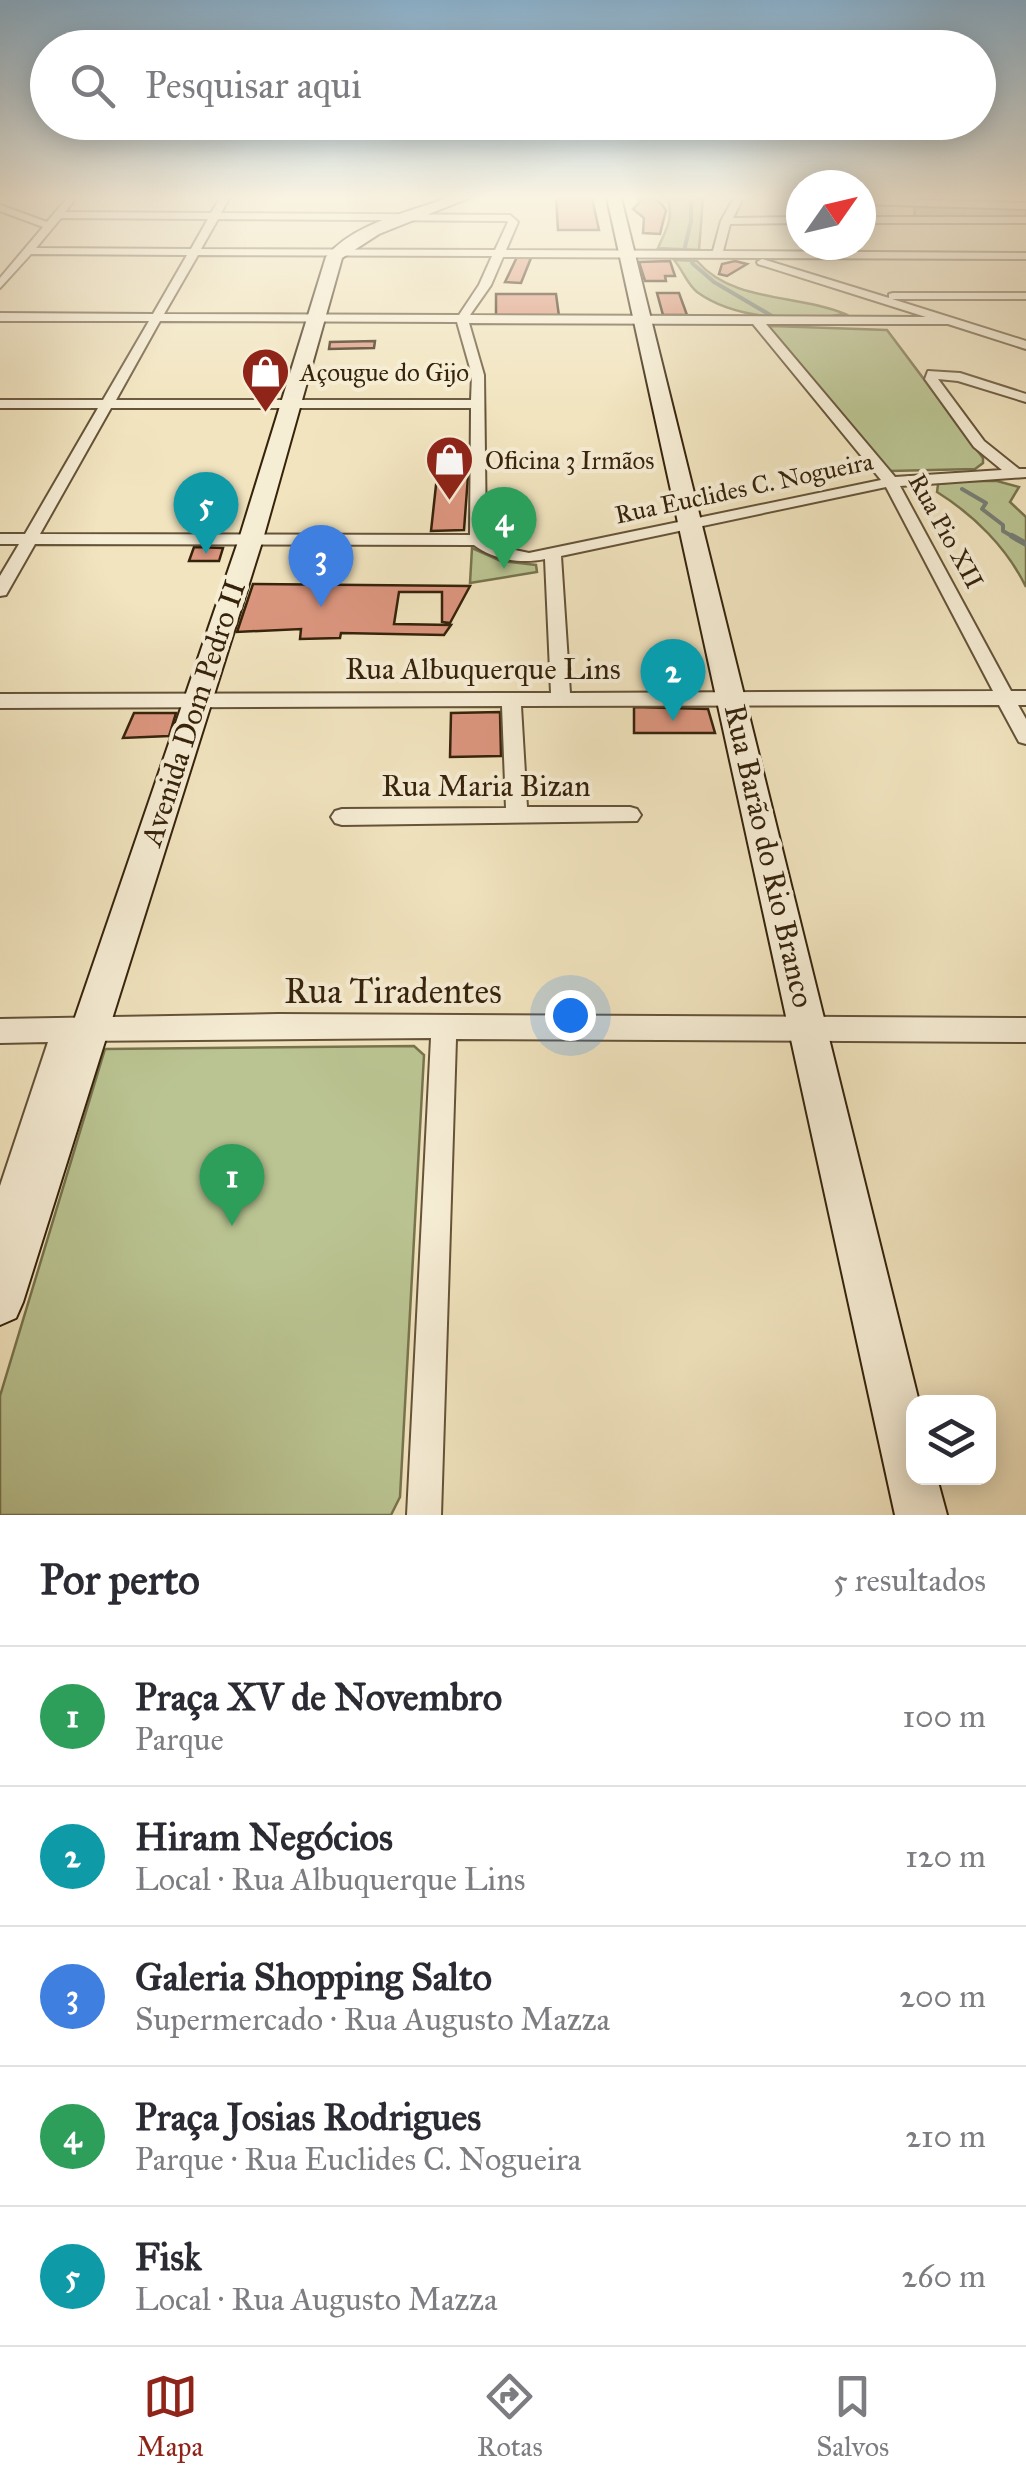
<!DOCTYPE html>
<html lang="pt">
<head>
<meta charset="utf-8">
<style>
	:root { --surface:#fff; --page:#f7f7f7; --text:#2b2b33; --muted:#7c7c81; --line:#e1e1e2; --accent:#8f2418 }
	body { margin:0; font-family:"IM FELL Great Primer",serif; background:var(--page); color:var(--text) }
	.controls { position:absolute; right:30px; bottom:30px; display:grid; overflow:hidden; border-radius:20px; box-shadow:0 5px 25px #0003 }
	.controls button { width:90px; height:90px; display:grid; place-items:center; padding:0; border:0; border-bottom:2px solid var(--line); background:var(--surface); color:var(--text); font:50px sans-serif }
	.compass { position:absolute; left:786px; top:170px; width:90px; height:90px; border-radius:50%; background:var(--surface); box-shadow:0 5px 25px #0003; rotate:56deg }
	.you { position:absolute; left:570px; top:1015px; width:35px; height:35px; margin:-25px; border:8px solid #fff; border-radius:50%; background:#1a73e8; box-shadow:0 0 0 15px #1a73e833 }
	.badge { display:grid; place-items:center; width:65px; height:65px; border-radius:50%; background:var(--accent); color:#fff; font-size:32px; font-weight:700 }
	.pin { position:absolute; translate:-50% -82px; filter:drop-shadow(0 2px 5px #0008) }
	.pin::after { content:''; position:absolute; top:52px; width:35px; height:30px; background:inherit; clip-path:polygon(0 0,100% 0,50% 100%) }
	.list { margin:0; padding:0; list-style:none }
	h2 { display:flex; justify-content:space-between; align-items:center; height:130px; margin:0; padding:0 40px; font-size:42px }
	h2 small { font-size:32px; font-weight:400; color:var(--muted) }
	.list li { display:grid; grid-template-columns:65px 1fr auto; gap:30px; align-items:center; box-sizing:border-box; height:140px; padding:0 40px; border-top:2px solid var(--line) }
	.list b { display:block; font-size:38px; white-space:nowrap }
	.list p { margin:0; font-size:32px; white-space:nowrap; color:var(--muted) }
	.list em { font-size:32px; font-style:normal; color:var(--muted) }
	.icon { flex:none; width:55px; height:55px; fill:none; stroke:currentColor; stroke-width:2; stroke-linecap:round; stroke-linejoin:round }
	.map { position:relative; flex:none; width:1026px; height:1515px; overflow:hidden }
	.search { position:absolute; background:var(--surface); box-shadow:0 5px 25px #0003; left:30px; right:30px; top:30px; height:110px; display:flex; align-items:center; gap:25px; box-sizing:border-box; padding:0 35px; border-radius:55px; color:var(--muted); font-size:38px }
	.sheet { height:830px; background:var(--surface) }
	nav { display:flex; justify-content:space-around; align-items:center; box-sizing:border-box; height:140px; border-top:2px solid var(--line); background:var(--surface); font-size:28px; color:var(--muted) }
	nav a { display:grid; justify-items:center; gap:5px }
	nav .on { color:var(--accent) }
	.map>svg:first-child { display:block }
	.green { fill:#bac492; stroke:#78744e; stroke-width:2.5 }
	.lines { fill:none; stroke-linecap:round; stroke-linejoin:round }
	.stream-far1 { stroke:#767e76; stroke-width:4 }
	.stream { stroke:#767e76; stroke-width:6 }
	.building { fill:#dc967f; stroke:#36230b; stroke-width:2.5 }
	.street-casing { stroke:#655338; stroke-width:4 }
	.secondary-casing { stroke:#36230b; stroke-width:4 }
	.street { fill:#f6edd5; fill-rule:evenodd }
	.secondary { fill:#f6edd5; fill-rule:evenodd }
	.labels { text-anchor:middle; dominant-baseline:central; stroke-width:8; stroke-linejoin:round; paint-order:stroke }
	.far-poi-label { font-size:25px; fill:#36230b; stroke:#f6edd5; text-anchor:start }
	.far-street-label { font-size:25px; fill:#36230b; stroke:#f6edd5 }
	.street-label { font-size:30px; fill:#36230b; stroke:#f6edd5 }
	.near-street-label { font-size:35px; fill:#36230b; stroke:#f6edd5 }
</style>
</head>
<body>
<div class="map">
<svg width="1026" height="1515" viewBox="0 0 1026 1515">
	<rect width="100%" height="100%" fill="#f1e4bf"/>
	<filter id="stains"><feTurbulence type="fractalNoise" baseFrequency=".002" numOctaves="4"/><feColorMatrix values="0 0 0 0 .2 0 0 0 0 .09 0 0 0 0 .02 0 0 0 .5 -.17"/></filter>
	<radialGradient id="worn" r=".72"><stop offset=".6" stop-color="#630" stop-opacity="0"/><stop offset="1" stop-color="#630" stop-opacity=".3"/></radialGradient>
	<g class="green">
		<path d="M667,198h36l-4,52 -41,-2c7,-17 17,-30 9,-50z"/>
		<path d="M915,207l111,1v10h-112z"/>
		<path d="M674,260l23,1c36,42 101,33 148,53 -44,8 -110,6 -148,-22 -11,-9 -14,-22 -23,-32z"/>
		<path d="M772,326l115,4 96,128v5l-8,6 -85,2 -123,-144z"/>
		<path d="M961,481h36l22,6 -9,15 16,15v70c-19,-39 -52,-72 -89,-95l1,-8z"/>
		<path d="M472,548l29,13 35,4 1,7 -67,11z"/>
		<path d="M414,1046l10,9 -24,442 -9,18h-391v-119l105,-347z"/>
	</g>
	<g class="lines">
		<g class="stream-far1">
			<path d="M684,251l7,-30v-23"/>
			<path d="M692,263l22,19 58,34"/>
			<path d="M962,489l24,14 -4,6 21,16v6l14,8"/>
		</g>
		<path class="stream" d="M1012,536l14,8"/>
	</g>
	<g class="building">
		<path d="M556,198h36l7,32h-41z"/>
		<path d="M638,198h18l10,12 -6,24 -17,-1 1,-15 -11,-9 7,-7z"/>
		<path d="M517,257l14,1 -10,25 -16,-1z"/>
		<path d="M670,261l5,15h-10l1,5h-21l-6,-19z"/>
		<path d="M735,261l12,3 -20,12 -8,-2 3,-10z"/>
		<path d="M657,293h22l8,22h-24z"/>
		<path d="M496,294h60l3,22h-63z"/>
		<path d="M375,341l-1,7 -45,1 1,-7z"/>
		<path d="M437,476h31l-4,54 -33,1z"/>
		<path d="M194,547l29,1 -4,13h-30z"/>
		<path d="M253,584l217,2 -20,37 -8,-1v-30h-43l-5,32 57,1 -7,10 -103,-2 -1,5 -40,1 1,-10 -64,3z"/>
		<path d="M634,707l74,2 7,24h-81z"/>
		<path d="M500,712l1,44 -51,1 1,-44z"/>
		<path d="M134,713h42l-7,23 -46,2z"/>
	</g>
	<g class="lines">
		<defs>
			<g id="street">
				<path d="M67,198h9l-11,14 146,1 9,-15h9l-8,15 289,2 8,7 -12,28 207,1 8,-30 13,-23h9l-10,20 68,-1v6l-71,1 -7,27 303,2v6l-523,-2 -12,28 -21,30 456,2 -168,-53 -1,-2 5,-3 127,39v-4l4,-1h133v6h-134l134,42v8l-78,-25h-182l129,153 107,-7 -28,-23 -49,-68 3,-8 32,2 66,21v8l-68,-21 -20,-2 46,62 35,28h7v8l-126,9 111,205h15v14h-8l8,14v25l-7,-2 -20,-37 -478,1 6,101h103l7,2 4,6 -4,6 -295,4 -7,-2 -4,-6 4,-6 7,-2 164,-1 -4,-102 -502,2v-14l551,-1 -6,-134c-23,5 -52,1 -71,-14l-439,-1 -29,51 -6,1v-20l19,-32h-19v-10h25l73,-126h-98v-8h103l46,-79h-149v-8l153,1 34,-59 -156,-1 -31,34v-10l43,-51 -43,-16v-6l47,17zM61,218l147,1 -17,30 -155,-1zM218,219l289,2 1,1 -13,28 -294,-1zM198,255l294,1 -13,29 -20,30 -295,-1zM160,321l297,1 15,53 -1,25h-355zM469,323l284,1 128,156 -352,73 -33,-7 -10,-8 -2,-163zM111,408h360l-1,127 -430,-1zM886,487l107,204 -423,2 -9,-137z"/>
				<path d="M861,198l165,5v6l-165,-5z"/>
				<rect x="861" y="217" width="165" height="6"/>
				<path d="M278,1014l748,4v24l-570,-3 -15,476h-34l24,-477 -357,3 -60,188 -4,10 -10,4v-57l48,-144 -48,1v-24z"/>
			</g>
			<g id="secondary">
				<path d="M447,198h22l-90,36 -37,24 -79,281 -240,763 -7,16 -16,7v-89l239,-697 87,-282c28,-34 81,-44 121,-59z"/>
				<path d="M607,198h14l298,1204h-5v76h23l10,37h-52z"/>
			</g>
		</defs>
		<use href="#street" class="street-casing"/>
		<use href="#secondary" class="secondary-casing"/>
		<use href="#street" class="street"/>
		<use href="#secondary" class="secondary"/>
	</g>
	<linearGradient id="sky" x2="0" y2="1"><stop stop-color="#8bb7d7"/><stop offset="0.48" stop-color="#f9f3e2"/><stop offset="1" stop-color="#f9f3e2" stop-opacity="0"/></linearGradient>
	<rect width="1026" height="411" fill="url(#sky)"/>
	<defs>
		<symbol id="shop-pin" viewBox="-11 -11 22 30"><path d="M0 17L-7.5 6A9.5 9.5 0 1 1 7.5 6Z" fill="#8f2418" stroke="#f6edd5"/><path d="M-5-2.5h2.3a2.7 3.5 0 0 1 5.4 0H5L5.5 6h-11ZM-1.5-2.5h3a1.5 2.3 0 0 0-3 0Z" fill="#fff"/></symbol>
	</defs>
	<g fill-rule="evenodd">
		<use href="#shop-pin" x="238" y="344" width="55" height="75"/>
		<use href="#shop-pin" x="422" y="432" width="55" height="75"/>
	</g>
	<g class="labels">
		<g class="far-poi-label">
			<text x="300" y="372">Açougue do Gijo</text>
			<text x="485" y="460">Oficina 3 Irmãos</text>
		</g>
		<g class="far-street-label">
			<text transform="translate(744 488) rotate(-12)">Rua Euclides C. Nogueira</text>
			<text transform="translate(946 531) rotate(61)">Rua Pio XII</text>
		</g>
		<g class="street-label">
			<text x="483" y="669">Rua Albuquerque Lins</text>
			<text transform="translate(193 713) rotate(-72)">Avenida Dom Pedro II</text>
			<text x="486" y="786">Rua Maria Bizan</text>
			<text transform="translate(769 856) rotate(77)">Rua Barão do Rio Branco</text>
		</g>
		<g class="near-street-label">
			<text x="393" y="991">Rua Tiradentes</text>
		</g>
	</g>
	<rect width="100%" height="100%" filter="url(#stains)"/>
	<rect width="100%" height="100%" fill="url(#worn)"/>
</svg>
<div class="controls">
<button><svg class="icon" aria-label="layers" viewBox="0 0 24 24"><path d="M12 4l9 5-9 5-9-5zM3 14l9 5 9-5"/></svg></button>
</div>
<svg class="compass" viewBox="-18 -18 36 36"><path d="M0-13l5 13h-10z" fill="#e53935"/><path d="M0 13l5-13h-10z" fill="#7c7c81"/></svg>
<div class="you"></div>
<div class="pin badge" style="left:232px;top:1226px;background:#2e9e5b">1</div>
<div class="pin badge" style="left:673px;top:721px;background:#0f9aa8">2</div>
<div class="pin badge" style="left:321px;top:607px;background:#3f7fe0">3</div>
<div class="pin badge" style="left:504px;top:569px;background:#2e9e5b">4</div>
<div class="pin badge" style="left:206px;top:554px;background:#0f9aa8">5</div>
<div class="search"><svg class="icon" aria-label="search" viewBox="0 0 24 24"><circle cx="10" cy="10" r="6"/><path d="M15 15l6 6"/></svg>Pesquisar aqui</div>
</div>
<section class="sheet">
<h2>Por perto<small>5 resultados</small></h2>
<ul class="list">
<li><span class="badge" style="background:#2e9e5b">1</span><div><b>Praça XV de Novembro</b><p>Parque</p></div><em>100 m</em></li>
<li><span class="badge" style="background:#0f9aa8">2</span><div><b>Hiram Negócios</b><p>Local · Rua Albuquerque Lins</p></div><em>120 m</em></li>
<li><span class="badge" style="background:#3f7fe0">3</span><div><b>Galeria Shopping Salto</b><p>Supermercado · Rua Augusto Mazza</p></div><em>200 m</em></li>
<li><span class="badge" style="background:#2e9e5b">4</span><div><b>Praça Josias Rodrigues</b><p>Parque · Rua Euclides C. Nogueira</p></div><em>210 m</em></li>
<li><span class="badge" style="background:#0f9aa8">5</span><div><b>Fisk</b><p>Local · Rua Augusto Mazza</p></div><em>260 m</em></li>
</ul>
</section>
<nav>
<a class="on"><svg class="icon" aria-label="map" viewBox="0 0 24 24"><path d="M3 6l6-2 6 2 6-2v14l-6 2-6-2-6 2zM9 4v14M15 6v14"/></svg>Mapa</a>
<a><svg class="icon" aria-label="directions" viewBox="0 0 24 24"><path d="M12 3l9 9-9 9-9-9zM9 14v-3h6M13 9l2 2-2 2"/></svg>Rotas</a>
<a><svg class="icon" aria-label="saved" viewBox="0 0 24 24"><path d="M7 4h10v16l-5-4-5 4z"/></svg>Salvos</a>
</nav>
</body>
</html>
